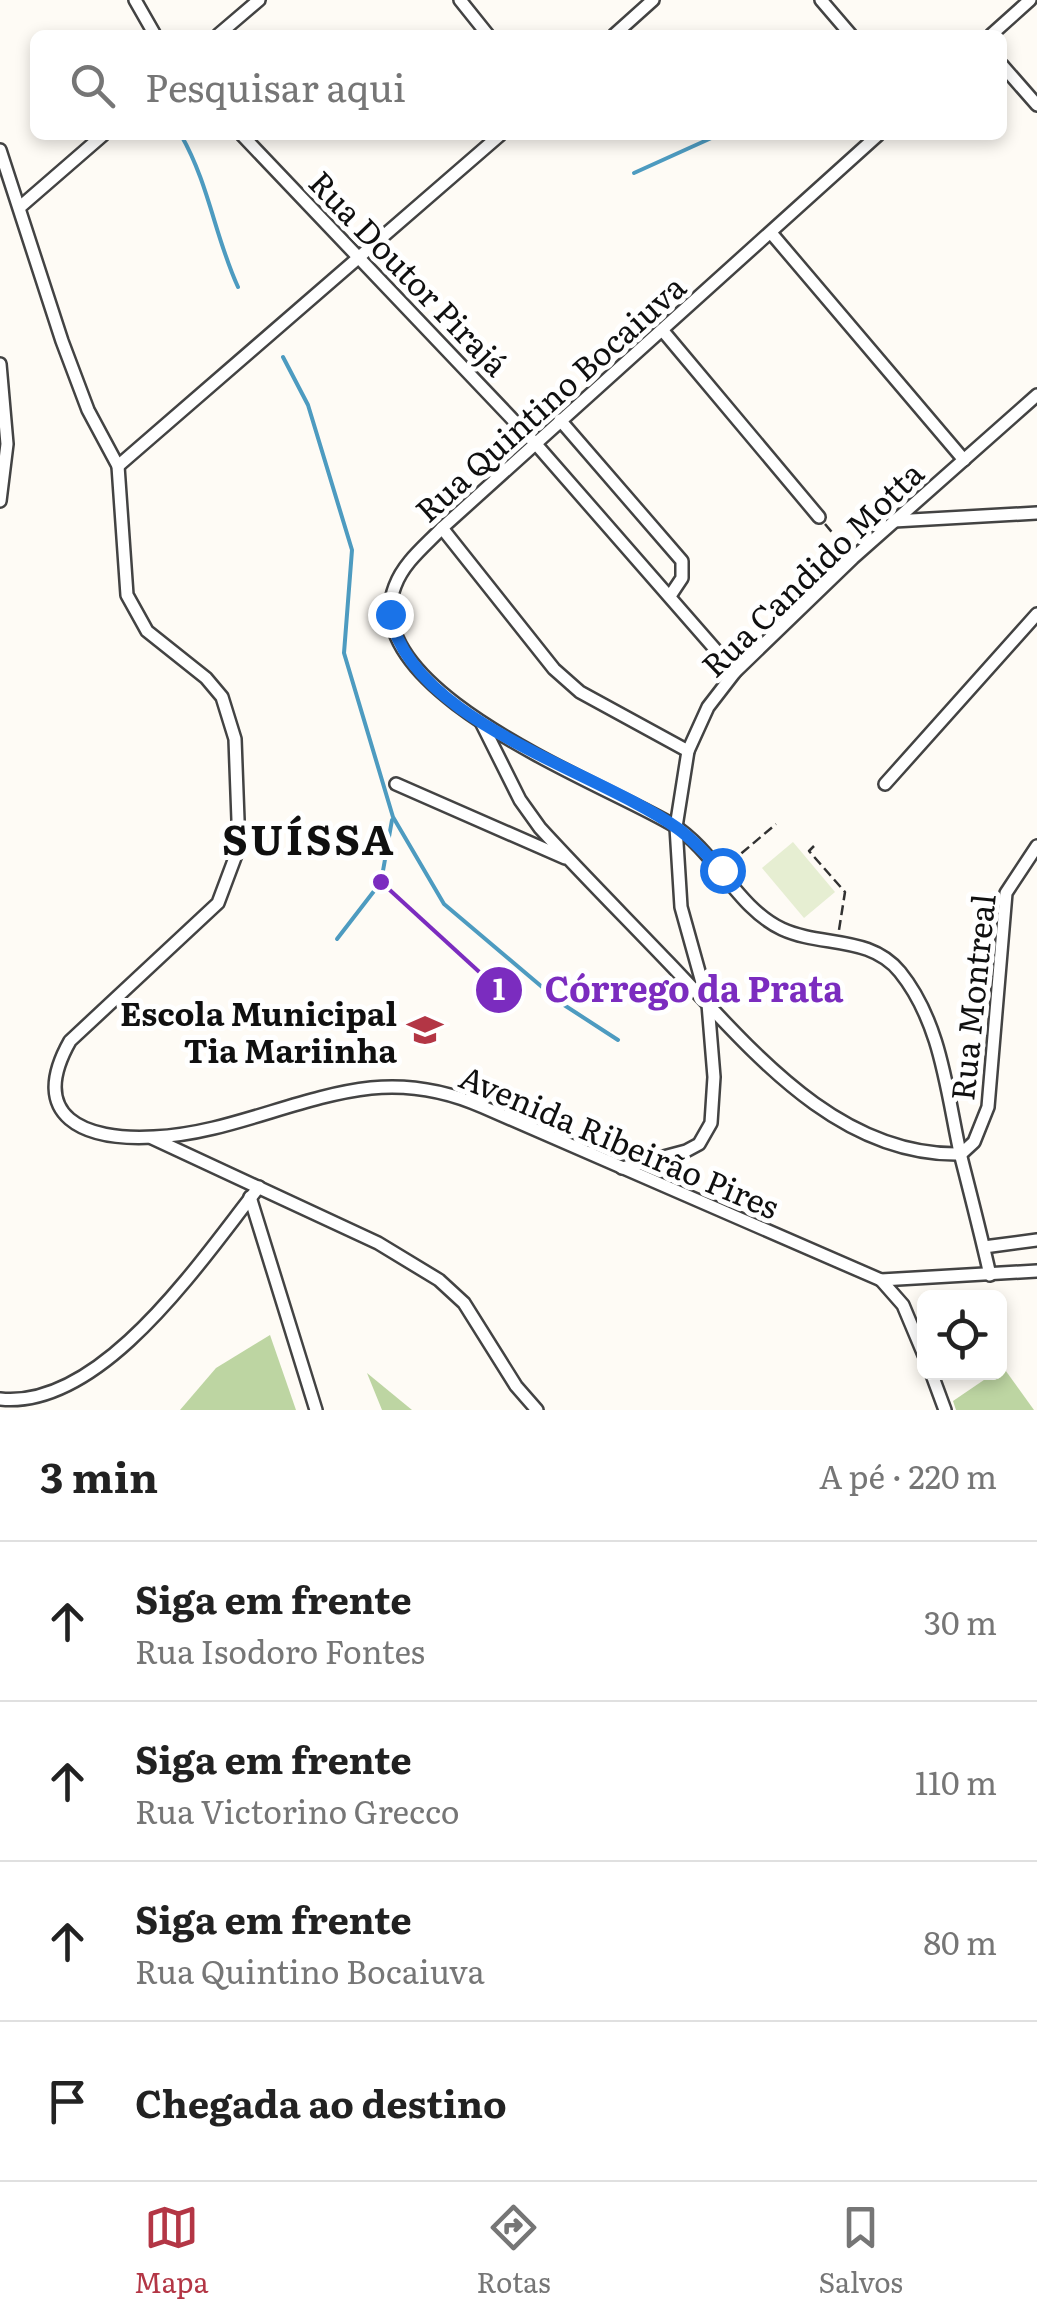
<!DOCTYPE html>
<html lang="pt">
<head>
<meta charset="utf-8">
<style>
	:root { --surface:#fff; --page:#f2f2f2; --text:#222; --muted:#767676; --line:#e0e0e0; --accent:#b33645 }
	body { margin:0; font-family:Literata,serif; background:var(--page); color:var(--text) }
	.controls { position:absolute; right:30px; bottom:30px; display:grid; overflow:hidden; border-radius:15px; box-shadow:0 5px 15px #0003 }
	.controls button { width:90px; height:90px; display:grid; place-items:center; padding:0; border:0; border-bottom:2px solid var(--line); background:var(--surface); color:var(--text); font:50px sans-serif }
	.stop { position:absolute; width:30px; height:30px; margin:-22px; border:8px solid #1a73e8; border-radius:50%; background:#fff }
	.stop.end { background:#1a73e8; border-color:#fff; box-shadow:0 2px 10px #0008 }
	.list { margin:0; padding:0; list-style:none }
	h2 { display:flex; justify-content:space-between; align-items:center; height:130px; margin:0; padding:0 40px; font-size:42px }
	h2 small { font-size:32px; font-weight:400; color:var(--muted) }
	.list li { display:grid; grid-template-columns:65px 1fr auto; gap:30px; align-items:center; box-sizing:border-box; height:160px; padding:0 40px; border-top:2px solid var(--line) }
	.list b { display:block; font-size:38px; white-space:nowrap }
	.list p { margin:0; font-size:32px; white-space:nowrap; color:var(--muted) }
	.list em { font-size:32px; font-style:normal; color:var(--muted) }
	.icon { flex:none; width:55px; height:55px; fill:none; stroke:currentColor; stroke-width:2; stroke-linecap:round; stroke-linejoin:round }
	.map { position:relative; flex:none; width:1037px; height:1410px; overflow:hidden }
	.search { position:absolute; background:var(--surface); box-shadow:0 5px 15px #0003; left:30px; right:30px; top:30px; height:110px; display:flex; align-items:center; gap:25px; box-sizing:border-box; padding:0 35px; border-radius:15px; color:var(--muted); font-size:38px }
	.sheet { height:770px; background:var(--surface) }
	nav { display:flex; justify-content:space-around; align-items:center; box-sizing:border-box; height:140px; border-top:2px solid var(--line); background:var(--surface); font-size:28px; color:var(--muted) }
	nav a { display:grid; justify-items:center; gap:5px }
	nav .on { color:var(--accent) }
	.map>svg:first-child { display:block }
	.forest { fill:#bdd5a2 }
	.pitch { fill:#e6eed2 }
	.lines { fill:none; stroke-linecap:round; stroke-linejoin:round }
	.stream { stroke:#4d9bc0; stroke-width:4 }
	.minor-casing { stroke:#434343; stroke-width:16 }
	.path { stroke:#323232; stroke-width:2.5; stroke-dasharray:10 5; stroke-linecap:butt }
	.minor { stroke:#fff; stroke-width:11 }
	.route { stroke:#1a73e8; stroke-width:12 }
	.labels { text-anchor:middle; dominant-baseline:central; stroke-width:10; stroke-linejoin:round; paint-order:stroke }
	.street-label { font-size:32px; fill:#101010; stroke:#fff }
	.poi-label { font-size:32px; font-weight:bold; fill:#101010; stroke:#fff; text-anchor:end }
	.district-label { font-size:42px; font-weight:bold; letter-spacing:2.5px; fill:#101010; stroke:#fff }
	.leader { fill:none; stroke:#7b2cbf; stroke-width:4 }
	.callout-dot { fill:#7b2cbf; stroke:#fff; stroke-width:4 }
	.mark-label { font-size:30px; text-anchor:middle; font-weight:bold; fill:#fff }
	.callout-label { font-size:35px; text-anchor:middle; font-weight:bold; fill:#7b2cbf; stroke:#fff; stroke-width:10; stroke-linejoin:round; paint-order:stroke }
</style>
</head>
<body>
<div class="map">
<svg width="1037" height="1410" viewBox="0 0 1037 1410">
	<rect width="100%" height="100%" fill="#fefbf5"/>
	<g class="forest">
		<path d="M270,1335l26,75h-116l36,-42z"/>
		<path d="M1003,1367l31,43h-78l-3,-9z"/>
		<path d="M367,1373l45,37h-30z"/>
	</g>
	<path class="pitch" d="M793,842l42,50 -31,26 -42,-50z"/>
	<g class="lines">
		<g class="stream">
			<path d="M181,135c28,49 34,102 57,152"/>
			<path d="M634,173l84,-38"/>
			<path d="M283,357l25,48 44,145 -8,103 49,164 51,87 117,99 57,37"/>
			<path d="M337,939l44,-57 11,-62"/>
		</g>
		<defs>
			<g id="minor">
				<path d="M135,0l20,35"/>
				<path d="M460,0l28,35"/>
				<path d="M821,0l30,35"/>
				<path d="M218,35l41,-35"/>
				<path d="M614,35l39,-35"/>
				<path d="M991,35l39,-35"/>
				<path d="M1002,65l35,40"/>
				<path d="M242,135l293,308 200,229"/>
				<path d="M878,135l-436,393c-17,18 -38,34 -47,58 -41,105 210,198 278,239 42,26 64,83 109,104 39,18 88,6 118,43 42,52 47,123 61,185 10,39 20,78 29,118"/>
				<path d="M0,150l62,191 26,69 30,56 9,129 20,36 59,47 16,19 13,42 4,108 -21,56 -148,138c-43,76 14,100 84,96 74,-3 144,-41 217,-49 40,-4 76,3 112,19l398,173 156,-9"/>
				<path d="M20,207l83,-72"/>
				<path d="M772,234l192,226"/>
				<path d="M663,331l156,186"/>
				<path d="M0,364l7,80 -7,57"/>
				<path d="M560,420l122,141v17l-12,18"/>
				<path d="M118,466l382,-331"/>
				<path d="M894,521l143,-8"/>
				<path d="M442,528l112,141 26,23 108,59"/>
				<path d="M482,724l38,76 20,28c42,46 85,89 128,134 79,82 166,195 293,192l13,-12 14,-35 18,-214 31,-47"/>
				<path d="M396,784l169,74"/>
				<path d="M885,784l152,-170"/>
				<path d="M152,1138l226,105 61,37 25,23 52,83 21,24"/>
				<path d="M622,1168l64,-17 13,-7 12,-21 3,-46 -6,-73 -27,-97 -5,-80 12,-76 20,-44 27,-35 118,-114 184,-163"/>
				<path d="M250,1197l66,213"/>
				<path d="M984,1247l53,-7"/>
				<path d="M881,1280l22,25 21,50"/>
				<path d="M931,1372l14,38"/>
				<path d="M0,1399c103,11 203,-142 259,-212"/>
			</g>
		</defs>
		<use href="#minor" class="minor-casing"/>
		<g class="path">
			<path d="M825,524l21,25"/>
			<path d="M814,846l-5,5 36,41 -6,38"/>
			<path d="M730,863l46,-39"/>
		</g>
		<use href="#minor" class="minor"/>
	</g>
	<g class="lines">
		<path class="route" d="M390,614c20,108 206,156 287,214 16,11 30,28 45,42"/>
	</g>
	<defs>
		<symbol id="school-bare" viewBox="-9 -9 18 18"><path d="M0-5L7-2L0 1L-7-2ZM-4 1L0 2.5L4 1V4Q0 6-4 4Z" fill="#b33645" stroke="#fff" stroke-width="2.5" paint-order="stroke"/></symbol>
	</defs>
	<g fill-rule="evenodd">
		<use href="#school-bare" x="400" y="1005" width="50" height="50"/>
	</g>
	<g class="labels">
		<g class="street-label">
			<text transform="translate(410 272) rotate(46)">Rua Doutor Pirajá</text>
			<text transform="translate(549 397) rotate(-42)">Rua Quintino Bocaiuva</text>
			<text transform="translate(811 568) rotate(-44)">Rua Candido Motta</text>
			<text transform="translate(971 997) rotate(-84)">Rua Montreal</text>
			<text transform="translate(620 1140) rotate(23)">Avenida Ribeirão Pires</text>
		</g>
		<g class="poi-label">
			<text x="397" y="1012">Escola Municipal<tspan x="397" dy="37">Tia Mariinha</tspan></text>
		</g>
		<g class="district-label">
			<text x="309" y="837">SUÍSSA</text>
		</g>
	</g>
	<path class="leader" d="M381 882L499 990"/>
	<g class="callout-dot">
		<circle cx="381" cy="882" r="10"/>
		<circle cx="499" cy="990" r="25"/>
	</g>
	<g class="mark-label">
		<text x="499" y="1000">1</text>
	</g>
	<g class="callout-label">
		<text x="694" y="1002">Córrego da Prata</text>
	</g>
</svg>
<div class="controls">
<button><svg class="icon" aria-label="locate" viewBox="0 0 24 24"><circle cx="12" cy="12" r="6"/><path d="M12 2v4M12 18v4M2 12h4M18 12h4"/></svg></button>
</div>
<div class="stop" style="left:722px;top:870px"></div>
<div class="stop end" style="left:390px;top:614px"></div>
<div class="search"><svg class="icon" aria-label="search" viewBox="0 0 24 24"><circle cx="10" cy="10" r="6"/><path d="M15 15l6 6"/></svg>Pesquisar aqui</div>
</div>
<section class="sheet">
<h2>3 min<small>A pé · 220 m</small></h2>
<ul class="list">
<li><svg class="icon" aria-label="ahead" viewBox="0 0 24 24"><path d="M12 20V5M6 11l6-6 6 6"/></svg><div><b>Siga em frente</b><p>Rua Isodoro Fontes</p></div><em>30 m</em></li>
<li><svg class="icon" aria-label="ahead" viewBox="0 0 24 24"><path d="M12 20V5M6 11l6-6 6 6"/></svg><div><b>Siga em frente</b><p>Rua Victorino Grecco</p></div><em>110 m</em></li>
<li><svg class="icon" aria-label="ahead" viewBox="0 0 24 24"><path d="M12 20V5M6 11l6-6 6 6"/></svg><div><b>Siga em frente</b><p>Rua Quintino Bocaiuva</p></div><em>80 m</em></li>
<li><svg class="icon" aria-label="arrive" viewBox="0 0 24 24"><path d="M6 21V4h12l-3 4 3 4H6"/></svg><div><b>Chegada ao destino</b></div></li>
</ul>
</section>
<nav>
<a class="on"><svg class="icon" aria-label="map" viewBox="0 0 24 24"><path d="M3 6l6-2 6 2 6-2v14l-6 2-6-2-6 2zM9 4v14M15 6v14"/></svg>Mapa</a>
<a><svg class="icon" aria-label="directions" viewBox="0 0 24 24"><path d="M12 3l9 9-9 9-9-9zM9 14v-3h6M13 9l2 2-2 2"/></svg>Rotas</a>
<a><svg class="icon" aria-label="saved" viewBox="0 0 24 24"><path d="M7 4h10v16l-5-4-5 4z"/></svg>Salvos</a>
</nav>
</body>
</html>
